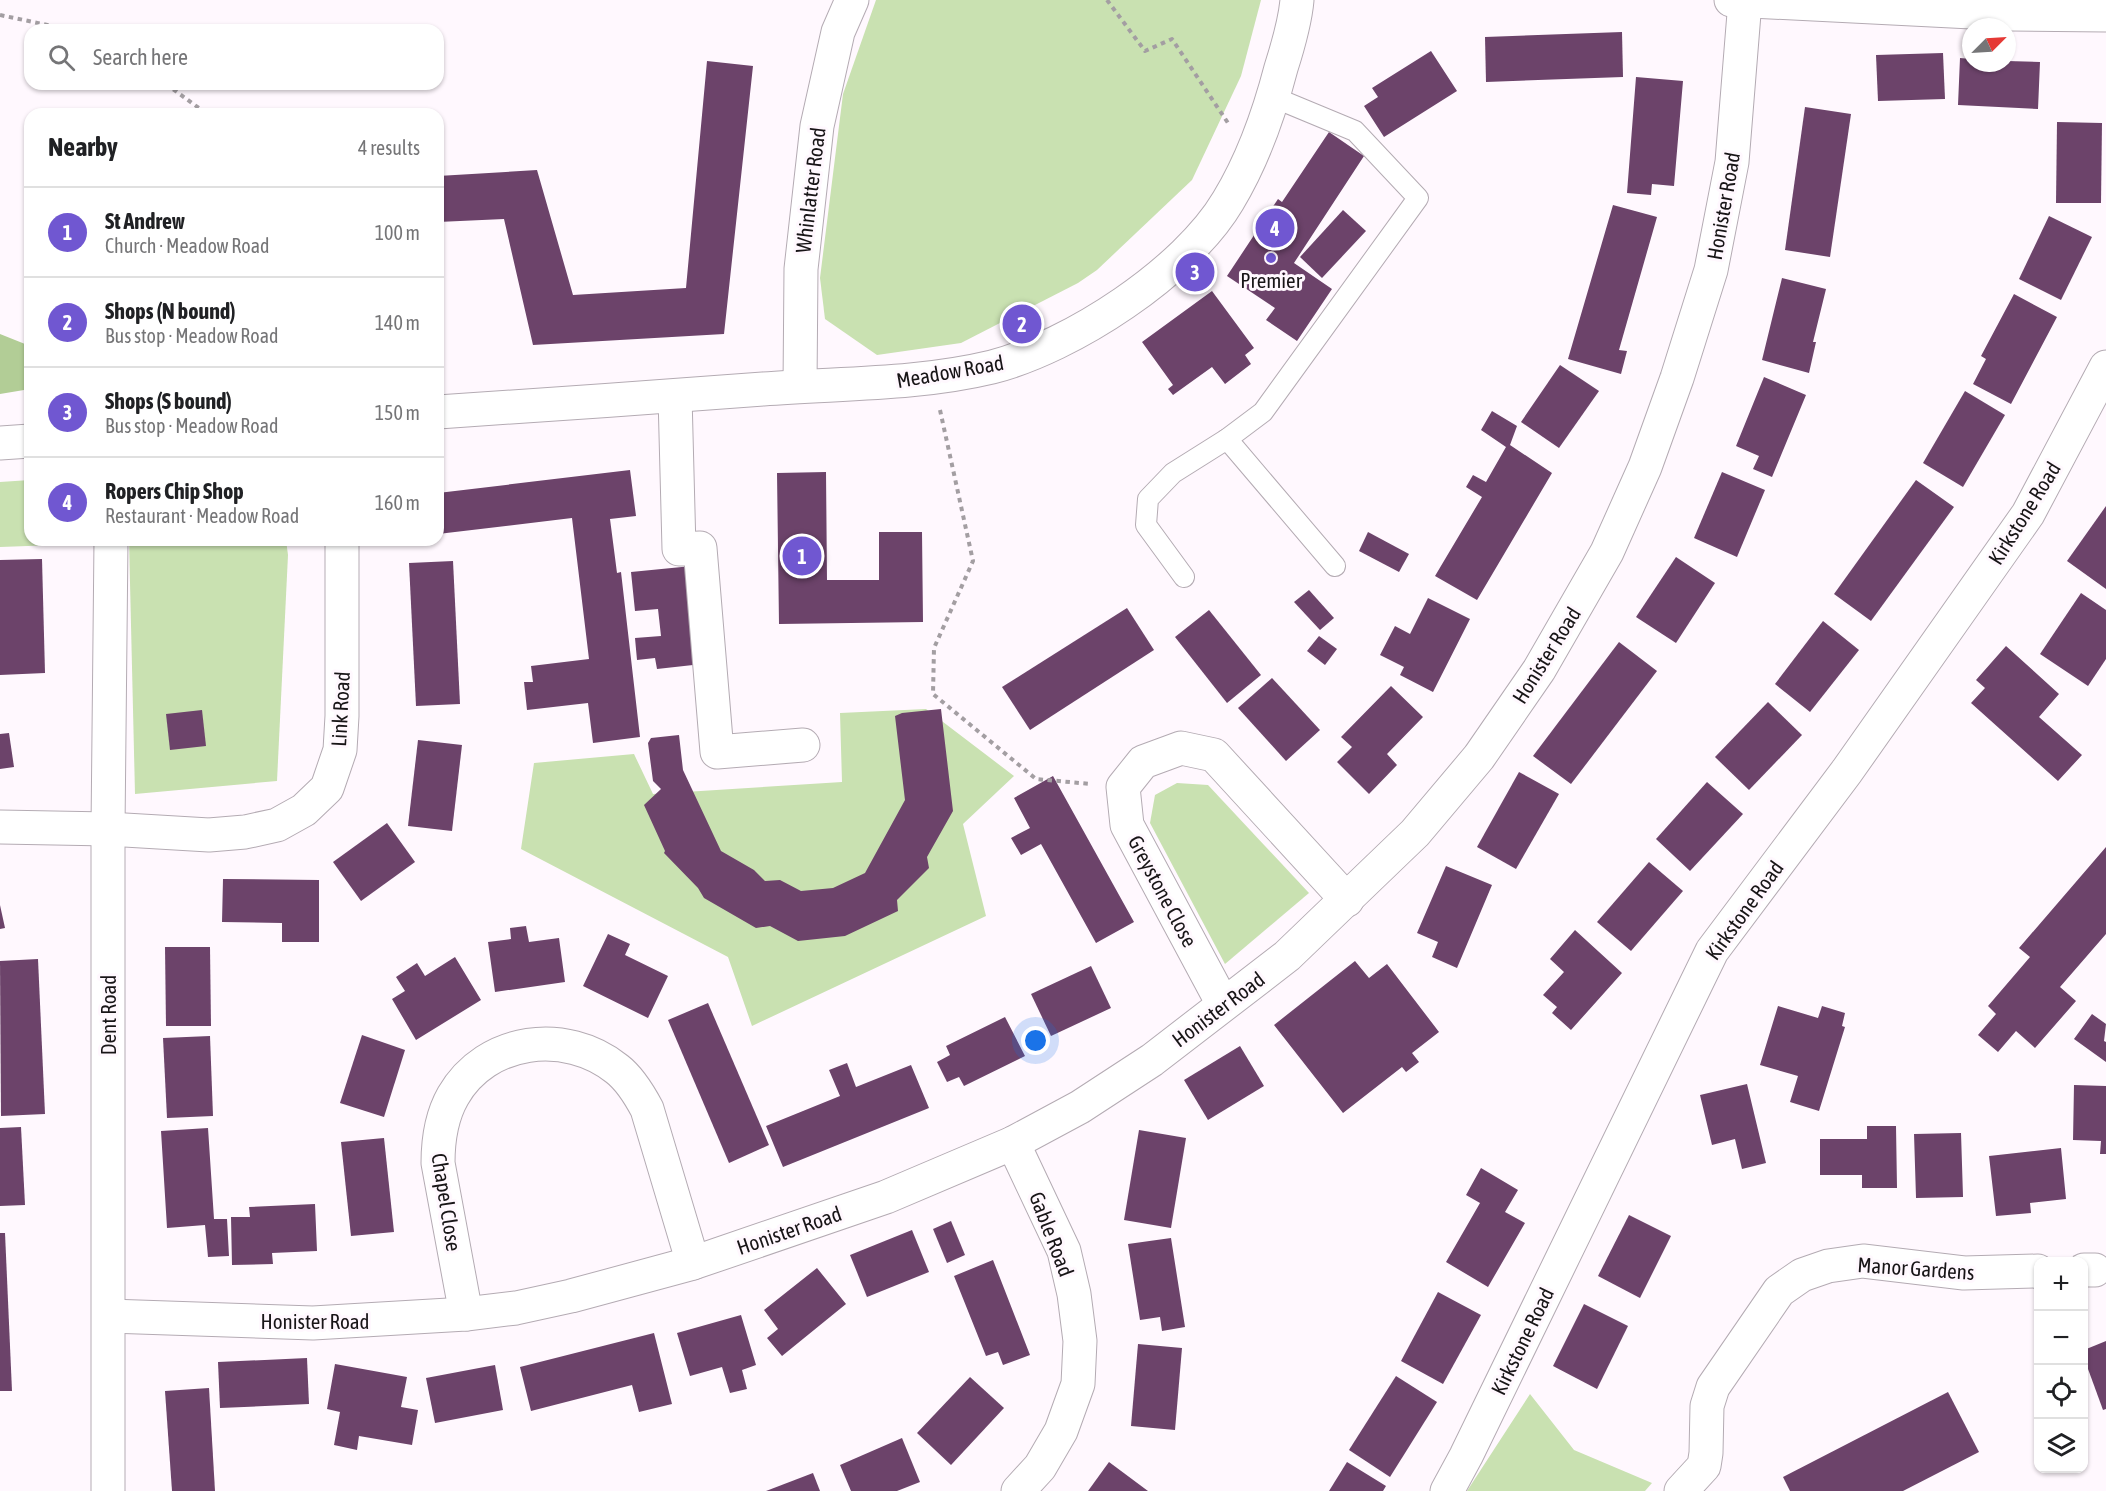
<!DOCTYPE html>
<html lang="en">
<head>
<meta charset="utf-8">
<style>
	:root { --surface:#fff; --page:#f6f6f6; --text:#202124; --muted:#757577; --line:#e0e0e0; --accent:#7057d1 }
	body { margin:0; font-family:"Asap Condensed",sans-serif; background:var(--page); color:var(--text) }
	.controls { position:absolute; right:18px; bottom:18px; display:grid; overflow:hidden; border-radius:12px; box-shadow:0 2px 4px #0004 }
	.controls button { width:54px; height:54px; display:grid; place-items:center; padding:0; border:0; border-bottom:2px solid var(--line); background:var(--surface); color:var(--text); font:30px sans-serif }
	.compass { position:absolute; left:1962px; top:18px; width:54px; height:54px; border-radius:50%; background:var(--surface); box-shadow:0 2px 4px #0004; rotate:66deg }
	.you { position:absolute; left:1036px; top:1041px; width:21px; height:21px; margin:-15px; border:4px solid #fff; border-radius:50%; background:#1a73e8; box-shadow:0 0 0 9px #1a73e833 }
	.badge { display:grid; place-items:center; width:39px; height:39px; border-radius:50%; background:var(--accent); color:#fff; font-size:20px; font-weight:700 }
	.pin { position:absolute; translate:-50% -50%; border:3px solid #fff; box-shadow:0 2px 6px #0006 }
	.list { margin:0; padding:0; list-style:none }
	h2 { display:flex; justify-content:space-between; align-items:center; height:78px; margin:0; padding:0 24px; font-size:26px }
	h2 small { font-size:20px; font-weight:400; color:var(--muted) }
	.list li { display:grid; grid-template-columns:39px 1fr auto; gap:18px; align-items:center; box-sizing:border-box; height:90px; padding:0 24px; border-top:2px solid var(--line) }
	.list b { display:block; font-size:22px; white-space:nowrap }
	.list p { margin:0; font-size:20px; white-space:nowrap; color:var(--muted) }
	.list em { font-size:20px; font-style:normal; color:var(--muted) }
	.icon { flex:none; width:33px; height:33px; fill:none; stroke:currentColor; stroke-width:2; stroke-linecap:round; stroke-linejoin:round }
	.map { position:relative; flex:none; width:2106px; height:1491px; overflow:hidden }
	.search { position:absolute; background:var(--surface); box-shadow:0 2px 4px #0004; left:24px; top:24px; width:420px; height:66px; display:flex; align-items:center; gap:15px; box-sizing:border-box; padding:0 21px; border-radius:18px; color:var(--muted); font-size:22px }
	.panel { position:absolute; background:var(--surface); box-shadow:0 2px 4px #0004; left:24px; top:108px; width:420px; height:438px; border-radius:18px }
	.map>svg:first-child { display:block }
	.green { fill:#c9e1b1 }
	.forest { fill:#b2cd96 }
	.building { fill:#6c436a }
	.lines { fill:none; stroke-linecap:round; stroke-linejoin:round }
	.lane-casing { stroke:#b4abb3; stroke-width:22 }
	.street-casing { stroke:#b4abb3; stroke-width:35 }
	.path { stroke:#a39ea2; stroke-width:4; stroke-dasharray:4.5 4.5; stroke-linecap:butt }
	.lane { stroke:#fff; stroke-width:20 }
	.street { stroke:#fff; stroke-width:33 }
	.poi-dot { fill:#7057d1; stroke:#fff8fe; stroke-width:2 }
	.labels { text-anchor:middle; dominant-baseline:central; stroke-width:6; stroke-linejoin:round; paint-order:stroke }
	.street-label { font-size:21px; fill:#181517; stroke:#fff8fe }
	.poi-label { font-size:21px; fill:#181517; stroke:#fff8fe }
</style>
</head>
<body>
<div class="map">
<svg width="2106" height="1491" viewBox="0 0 2106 1491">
	<rect width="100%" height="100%" fill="#fff8fe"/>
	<g class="green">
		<path d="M876,0h385l-20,76 -49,104 -95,90 -19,13 -117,60 -84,12 -52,-36 -5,-41 23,-184z"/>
		<path d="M30,480v60h26v5l-56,2v-65z"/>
		<path d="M129,540h157l2,15 -11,226 -142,13z"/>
		<path d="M926,709l88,67 -51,48 23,92 -234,110 -24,-69 -207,-108 13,-86 100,-9 19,40 189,-12 -2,-69z"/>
		<path d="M1177,783l31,2 101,108 -84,71 -75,-141 5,-28z"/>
		<path d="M1530,1394l44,56 78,33 -7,8h-178z"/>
	</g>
	<path class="forest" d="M0,334l30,12v43l-30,5z"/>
	<g class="building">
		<path d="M1622,32l1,45 -137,5 -1,-45z"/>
		<path d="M1431,51l26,40 -73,46 -20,-31 14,-9 -6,-9z"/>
		<path d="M1943,53l2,46 -67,2 -2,-46z"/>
		<path d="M1960,58l11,1v4h36v-2l33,1 -2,47 -80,-4z"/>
		<path d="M707,61l46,5 -29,268 -191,11 -29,-126 -66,3v-46l99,-6 36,125 113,-7z"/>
		<path d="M1636,77l47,4 -9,105 -22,-2 -1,11 -24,-2z"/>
		<path d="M1805,107l46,7 -21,143 -45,-7z"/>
		<path d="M2057,122l45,1 -1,80h-45z"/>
		<path d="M1329,132l35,24 -70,107 38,26 -35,52 -31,-21 9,-12 -48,-32 51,-77 4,3z"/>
		<path d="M1613,205l44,12 -38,133 8,1 -6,23 -53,-15z"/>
		<path d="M1343,210l23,21 -44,47 -22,-21z"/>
		<path d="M2049,216l43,21 -31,63 -42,-21z"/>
		<path d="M1782,278l44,11 -13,53h3l-7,31 -47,-13z"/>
		<path d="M1212,291l42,57 -9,7 6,9 -26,20 -13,-17 -39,28 -5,-6 5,-4 -31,-43z"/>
		<path d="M2014,294l43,23 -46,87 -38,-20 13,-25 -5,-3z"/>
		<path d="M1560,365l39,26 -40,57 -38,-26z"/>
		<path d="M1764,377l42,18 -34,82 -19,-8 6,-13 -23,-10z"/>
		<path d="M1965,391l40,24 -42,72 -40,-24z"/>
		<path d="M1492,411l25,15 -7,19 42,28 -75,127 -42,-24 47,-79 -16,-10 7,-12 13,7 20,-35 -25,-17z"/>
		<path d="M630,470l6,46 -26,3 7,54 4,-1 19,165 -47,6 -5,-40 -61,7 -3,-28h9l-2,-16 58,-7 -17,-141 -134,16v-41z"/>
		<path d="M826,472l1,108h52v-48h43l1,90 -144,2 -2,-151z"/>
		<path d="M1722,472l43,18 -28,67 -43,-19z"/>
		<path d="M1916,480l38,27 -83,114 -37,-27z"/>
		<path d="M2106,506v83l-39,-28z"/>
		<path d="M1368,532l41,22 -10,18 -40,-21z"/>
		<path d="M1676,557l39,26 -39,60 -40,-26z"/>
		<path d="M42,559l3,114 -45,2v-115z"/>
		<path d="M453,561l7,143 -44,2 -7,-143z"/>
		<path d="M692,566l10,98 -45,5 -2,-11 -18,2 -2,-22 26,-2 -3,-27 -23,2 -4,-39z"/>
		<path d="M1309,590l25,28 -14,12 -26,-28z"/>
		<path d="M2081,593l25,17v49l-18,27 -48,-32z"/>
		<path d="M1428,598l42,21 -37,73 -33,-17 4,-8 -24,-12 15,-29 15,8z"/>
		<path d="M1127,608l27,42 -124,80 -28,-43z"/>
		<path d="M1209,610l52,65 -34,28 -52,-66z"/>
		<path d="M1823,621l36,29 -49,62 -35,-28z"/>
		<path d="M1319,636l18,13 -12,16 -18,-14z"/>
		<path d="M1619,642l38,29 -86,113 -38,-28z"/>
		<path d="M2006,646l53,48 -20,23 43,38 -24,26 -87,-78 14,-15 -9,-8z"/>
		<path d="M1272,678l48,52 -34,31 -48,-53z"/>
		<path d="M1391,686l32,31 -36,37 10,11 -28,29 -32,-32 15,-15 -11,-10z"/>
		<path d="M1768,702l34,33 -53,55 -34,-33z"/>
		<path d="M941,709l12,102 -26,46 2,11 -32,32 1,11 -53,25 -47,5 -28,-15 -14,2 -52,-30 -6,-10 -34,-35 1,-2 -21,-46 17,-16 -8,-8 -5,-38 3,-5 28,-3 4,35 38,81 33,19 11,11 15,-1 21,11 32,-3 32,-15 40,-73 -10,-84 7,-3z"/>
		<path d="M202,710l4,36 -36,4 -4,-36z"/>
		<path d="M9,733l5,34 -14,2v-35z"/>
		<path d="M418,740l44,5 -10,86 -44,-5z"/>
		<path d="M1519,772l40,22 -43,75 -39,-22z"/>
		<path d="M1053,776l81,146 -38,21 -55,-99 -20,11 -10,-17 19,-10 -16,-30z"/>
		<path d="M1707,782l36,32 -53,57 -34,-32z"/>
		<path d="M387,823l28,39 -54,39 -28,-39z"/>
		<path d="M2106,847v87l-46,53 16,14 -41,47 -19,-17 -18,21 -20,-17 18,-21 -8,-8 42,-49 -11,-9z"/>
		<path d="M1649,862l34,29 -52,60 -34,-29z"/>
		<path d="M1446,866l46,19 -35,83 -25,-11 6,-15 -21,-9z"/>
		<path d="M223,879l96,1v62h-37v-19l-60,-1z"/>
		<path d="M0,905l5,23 -5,1z"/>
		<path d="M526,926l3,16 30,-4 6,44 -70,10 -7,-50 23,-3 -1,-11z"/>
		<path d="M1575,930l47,43 -51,57 -19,-17 5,-6 -14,-12 21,-23 -14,-13z"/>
		<path d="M608,934l22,10 -5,11 43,21 -20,42 -65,-32z"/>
		<path d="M165,947h45l1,79h-45z"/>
		<path d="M455,957l26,43 -65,40 -24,-41 13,-8 -9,-14 21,-14 8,13z"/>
		<path d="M38,959l7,155 -44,2 -1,-155z"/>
		<path d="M1355,961l14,17 18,-14 52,68 -27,21 7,9 -13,10 -4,-5 -59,46 -69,-88z"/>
		<path d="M1091,966l20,42 -60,28 -20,-42z"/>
		<path d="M708,1003l61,142 -40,18 -61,-143z"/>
		<path d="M1778,1006l40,12 4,-12 23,7 -3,13 3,1 -26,84 -29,-9 8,-26 -38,-11z"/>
		<path d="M2092,1014l14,10 -2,17 2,1v20l-32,-23z"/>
		<path d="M1005,1017l20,39 -61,30 -5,-9 -12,5 -10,-20 13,-7 -4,-9z"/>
		<path d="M362,1035l43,15 -21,67 -44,-14z"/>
		<path d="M210,1036l3,80 -46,2 -4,-80z"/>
		<path d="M1240,1046l24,40 -56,34 -24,-40z"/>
		<path d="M847,1063l9,24 55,-22 18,43 -146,59 -17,-41 74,-30 -11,-26z"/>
		<path d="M1747,1084l19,79 -24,6 -7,-30 -23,6 -12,-50z"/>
		<path d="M2074,1085l32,1v68h-6l1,-13 -28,-1z"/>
		<path d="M1867,1126h29l1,62h-35v-13h-42v-36h47z"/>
		<path d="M21,1127l4,78 -25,1v-78z"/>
		<path d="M208,1128l6,91h13l2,37 -21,1 -3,-32 -38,3 -6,-97z"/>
		<path d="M1139,1130l47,8 -15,90 -47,-8z"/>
		<path d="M1961,1133l2,64 -47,1 -2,-64z"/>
		<path d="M384,1138l10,94 -43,4 -10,-94z"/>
		<path d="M2061,1148l5,51 -36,4 1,10 -35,3 -7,-60z"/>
		<path d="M1481,1168l37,22 -13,22 20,11 -37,64 -42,-25 34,-59 -14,-8z"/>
		<path d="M315,1204l2,47 -45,2 1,11 -41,1 -1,-48h19l-1,-10z"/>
		<path d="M1629,1215l42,21 -31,62 -42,-22z"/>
		<path d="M951,1221l14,34 -18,8 -14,-34z"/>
		<path d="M912,1230l17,42 -62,25 -17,-42z"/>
		<path d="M0,1233h5l7,158h-12z"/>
		<path d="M1171,1238l14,89 -23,4 -2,-14 -20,3 -12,-76z"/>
		<path d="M993,1260l37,95 -27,10 -5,-13 -12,4 -32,-80z"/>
		<path d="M817,1268l29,36 -64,52 -15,-18 11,-9 -14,-19z"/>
		<path d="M1438,1292l43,23 -38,69 -42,-23z"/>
		<path d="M1584,1304l44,22 -31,63 -44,-23z"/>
		<path d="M741,1315l15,50 -14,5 5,19 -17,4 -8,-26 -32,9 -13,-43z"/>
		<path d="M654,1333l18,71 -33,8 -7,-27 -101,26 -11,-44z"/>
		<path d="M2106,1341v68l-3,1 -19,-52v-8z"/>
		<path d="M1138,1344l44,4 -7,82 -44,-4z"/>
		<path d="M307,1358l2,46 -89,4 -2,-46z"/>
		<path d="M335,1364l72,13 -6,30 17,3 -6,35 -53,-9 -2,14 -23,-5 6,-33 -13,-3z"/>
		<path d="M495,1365l8,45 -68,13 -9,-45z"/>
		<path d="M1396,1376l41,26 -47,75 -41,-27z"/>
		<path d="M970,1377l34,31 -53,57 -34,-32z"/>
		<path d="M209,1388l6,103h-43l-7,-100z"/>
		<path d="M1948,1392l31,60 -76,39h-113l-7,-14z"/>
		<path d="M902,1438l18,44 -23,9h-46l-11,-26z"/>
		<path d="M1109,1462l39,29h-60z"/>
		<path d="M1347,1462l39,24 -3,5h-54z"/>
		<path d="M813,1473l7,18h-54z"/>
	</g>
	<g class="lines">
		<defs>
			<g id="lane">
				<path d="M1227,439l108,127"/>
				<path d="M1184,577l-38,-52 2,-26 25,-26 54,-34 36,-27 155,-214 -63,-67 -82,-34"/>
			</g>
			<g id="street">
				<path d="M1731,0l280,14 95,1"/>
				<path d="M800,386l1,-117 16,-143 21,-94 14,-32"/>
				<path d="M675,396l4,153 21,-1 17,204 86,-7"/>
				<path d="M438,412c108,-7 217,-15 325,-23 77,-6 154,-4 229,-22 79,-20 194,-95 236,-166 25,-41 41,-87 53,-133 7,-22 14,-45 16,-68"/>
				<path d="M0,443l30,-2"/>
				<path d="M0,827l108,2 101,6 36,-3 32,-7 27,-15 23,-22 13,-38 2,-34v-176"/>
				<path d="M1223,1004l-96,-179 -4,-38 20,-25 38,-14 33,7 133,145"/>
				<path d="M1013,1143l51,108 10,43 6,47 -2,43 -17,47 -21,36 -22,24"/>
				<path d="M2084,1270h11"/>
				<path d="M466,1314l-28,-151c0,-24 3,-46 15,-67 33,-58 113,-68 164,-27 13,10 22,25 30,40l46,154"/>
				<path d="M109,1316l204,7 153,-9 50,-6 55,-12 122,-33 193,-66 127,-54 67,-36 72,-47 135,-104 128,-123 64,-76 60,-87 68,-118 38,-85 32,-89 34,-108 21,-108 13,-161"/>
				<path d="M108,1491v-662l3,-289"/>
				<path d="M1447,1491l19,-35 246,-505 135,-180 181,-257 78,-147"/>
				<path d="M1681,1491l23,-25 2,-13 1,-47 6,-19 66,-96 23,-16 26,-9 35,-5 101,12 74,-2"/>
			</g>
		</defs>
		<use href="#lane" class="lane-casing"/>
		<use href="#street" class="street-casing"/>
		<g class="path">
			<path d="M1107,0l38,51 27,-12 56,84"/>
			<path d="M0,15l71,15"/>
			<path d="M166,84l41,30"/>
			<path d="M940,410l33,151 -39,87 -1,46 103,85 55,5"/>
		</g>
		<use href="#lane" class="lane"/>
		<use href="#street" class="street"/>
	</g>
	<circle class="poi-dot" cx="1271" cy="258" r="6"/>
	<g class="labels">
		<g class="street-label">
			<text transform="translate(810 190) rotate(-83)">Whinlatter Road</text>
			<text transform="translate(1723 206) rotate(-80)">Honister Road</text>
			<text transform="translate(950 371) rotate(-10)">Meadow Road</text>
			<text transform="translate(2024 513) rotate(-58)">Kirkstone Road</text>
			<text transform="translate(1546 655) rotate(-58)">Honister Road</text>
			<text transform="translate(340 709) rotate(-87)">Link Road</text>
			<text transform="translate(1163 891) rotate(62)">Greystone Close</text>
			<text transform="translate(1744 910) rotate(-54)">Kirkstone Road</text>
			<text transform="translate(1218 1009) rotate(-37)">Honister Road</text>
			<text transform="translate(108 1015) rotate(-90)">Dent Road</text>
			<text transform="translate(447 1202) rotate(81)">Chapel Close</text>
			<text transform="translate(789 1230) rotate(-19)">Honister Road</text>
			<text transform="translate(1052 1234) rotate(69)">Gable Road</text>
			<text transform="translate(1916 1268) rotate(4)">Manor Gardens</text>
			<text x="315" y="1321">Honister Road</text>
			<text transform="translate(1522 1341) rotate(-64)">Kirkstone Road</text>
		</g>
		<g class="poi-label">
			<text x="1271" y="280">Premier</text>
		</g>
	</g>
</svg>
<div class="controls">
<button>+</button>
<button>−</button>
<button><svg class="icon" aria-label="locate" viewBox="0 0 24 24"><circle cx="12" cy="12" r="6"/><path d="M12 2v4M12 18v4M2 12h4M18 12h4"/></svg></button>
<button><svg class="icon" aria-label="layers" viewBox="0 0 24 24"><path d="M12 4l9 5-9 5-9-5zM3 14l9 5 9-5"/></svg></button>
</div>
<svg class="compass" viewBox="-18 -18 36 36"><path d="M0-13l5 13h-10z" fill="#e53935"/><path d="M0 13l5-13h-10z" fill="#757577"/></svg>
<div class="you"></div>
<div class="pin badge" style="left:802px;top:556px">1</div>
<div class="pin badge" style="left:1022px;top:324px">2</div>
<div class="pin badge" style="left:1195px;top:272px">3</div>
<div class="pin badge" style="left:1275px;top:228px">4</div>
<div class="search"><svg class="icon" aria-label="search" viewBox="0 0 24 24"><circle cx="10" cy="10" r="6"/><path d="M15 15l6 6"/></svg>Search here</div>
<section class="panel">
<h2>Nearby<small>4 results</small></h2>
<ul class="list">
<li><span class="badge">1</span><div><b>St Andrew</b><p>Church · Meadow Road</p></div><em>100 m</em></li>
<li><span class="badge">2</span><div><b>Shops (N bound)</b><p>Bus stop · Meadow Road</p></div><em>140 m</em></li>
<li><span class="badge">3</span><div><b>Shops (S bound)</b><p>Bus stop · Meadow Road</p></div><em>150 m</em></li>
<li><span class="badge">4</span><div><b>Ropers Chip Shop</b><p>Restaurant · Meadow Road</p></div><em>160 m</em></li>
</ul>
</section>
</div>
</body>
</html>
